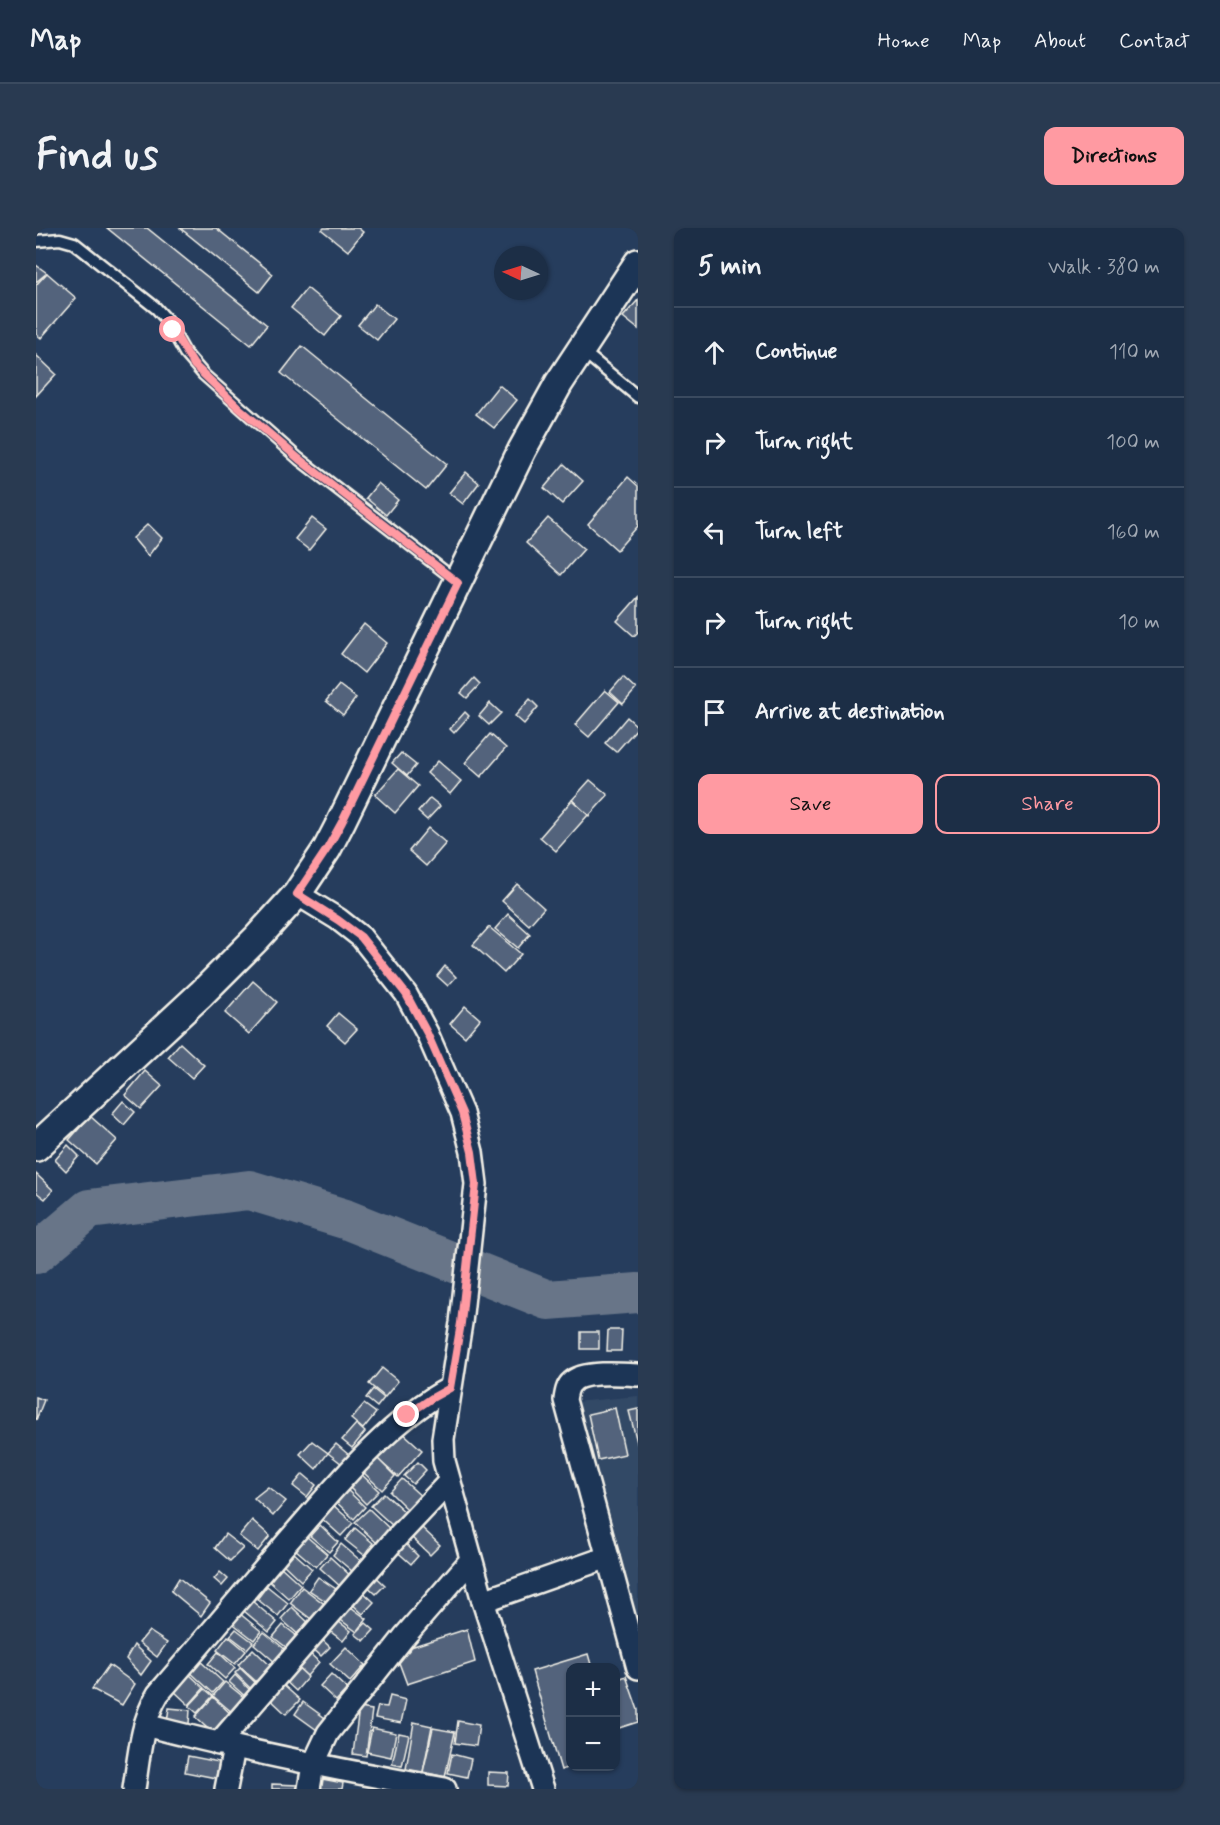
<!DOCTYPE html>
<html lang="en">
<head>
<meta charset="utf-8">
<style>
	:root { --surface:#1c2e46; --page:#293a51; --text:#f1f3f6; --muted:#a0a8b3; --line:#3a4a5f; --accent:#ff9aa2 }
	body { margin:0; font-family:Mynerve,sans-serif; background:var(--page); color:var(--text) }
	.controls { position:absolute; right:18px; bottom:18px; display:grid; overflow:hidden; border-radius:12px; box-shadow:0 2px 4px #0004 }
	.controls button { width:54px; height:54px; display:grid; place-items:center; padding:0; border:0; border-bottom:2px solid var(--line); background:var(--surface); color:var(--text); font:30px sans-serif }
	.compass { position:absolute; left:458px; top:18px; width:54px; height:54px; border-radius:50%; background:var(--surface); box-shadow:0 2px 4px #0004; rotate:274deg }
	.stop { position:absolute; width:18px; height:18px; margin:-14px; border:4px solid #ff9aa2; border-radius:50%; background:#fff }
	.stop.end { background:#ff9aa2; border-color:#fff; box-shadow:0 2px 6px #0008 }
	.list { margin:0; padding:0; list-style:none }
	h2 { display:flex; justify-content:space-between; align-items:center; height:78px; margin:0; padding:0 24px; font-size:26px }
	h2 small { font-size:20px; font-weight:400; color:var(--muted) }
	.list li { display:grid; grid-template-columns:39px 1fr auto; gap:18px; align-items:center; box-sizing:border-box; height:90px; padding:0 24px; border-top:2px solid var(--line) }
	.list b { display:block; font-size:22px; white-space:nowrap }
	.list em { font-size:20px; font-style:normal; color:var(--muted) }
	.actions { display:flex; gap:12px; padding:18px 24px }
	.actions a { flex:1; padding:14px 0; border:2px solid var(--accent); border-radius:12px; text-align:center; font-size:21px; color:var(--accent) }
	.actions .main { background:var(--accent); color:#111 }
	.icon { flex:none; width:33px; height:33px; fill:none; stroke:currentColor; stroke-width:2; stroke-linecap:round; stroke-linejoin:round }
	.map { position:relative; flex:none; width:602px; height:1561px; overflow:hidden; border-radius:12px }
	header { display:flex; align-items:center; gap:36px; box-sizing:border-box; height:84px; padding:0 30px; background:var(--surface); border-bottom:2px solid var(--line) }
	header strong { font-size:28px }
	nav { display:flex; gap:33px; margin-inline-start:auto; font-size:21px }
	.intro { display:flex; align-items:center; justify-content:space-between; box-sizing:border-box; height:144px; padding:0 36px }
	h1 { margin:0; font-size:42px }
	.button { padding:15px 27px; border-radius:12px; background:var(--accent); color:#111; font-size:21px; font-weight:700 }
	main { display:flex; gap:36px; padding:0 36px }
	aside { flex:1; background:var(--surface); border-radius:12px; box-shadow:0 2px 4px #0004 }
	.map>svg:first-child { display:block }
	.built { fill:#334966 }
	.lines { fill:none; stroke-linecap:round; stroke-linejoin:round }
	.river { stroke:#677588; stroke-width:40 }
	.building { fill:#52647b; stroke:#f4f1e8; stroke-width:1.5 }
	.service-casing { stroke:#f4f1e8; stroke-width:15 }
	.minor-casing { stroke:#f4f1e8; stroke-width:26 }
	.tertiary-casing { stroke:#f4f1e8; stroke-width:32 }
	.service { stroke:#1d3557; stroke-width:10 }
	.minor { stroke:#1d3557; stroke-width:21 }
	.tertiary { stroke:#1d3557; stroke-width:27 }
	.route { stroke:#ff9aa2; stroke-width:8 }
</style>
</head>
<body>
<header>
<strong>Map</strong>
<nav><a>Home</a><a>Map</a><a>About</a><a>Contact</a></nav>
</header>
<div class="intro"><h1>Find us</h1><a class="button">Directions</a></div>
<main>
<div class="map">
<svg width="602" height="1561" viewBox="0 0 602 1561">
	<rect width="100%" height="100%" fill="#263d5d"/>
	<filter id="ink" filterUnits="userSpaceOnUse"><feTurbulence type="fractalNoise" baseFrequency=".0167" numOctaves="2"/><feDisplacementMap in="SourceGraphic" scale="12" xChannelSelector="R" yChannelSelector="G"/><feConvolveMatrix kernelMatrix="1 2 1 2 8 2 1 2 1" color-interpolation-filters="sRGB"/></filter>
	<g filter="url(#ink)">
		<path class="built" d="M602,1168v231l-63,-225z"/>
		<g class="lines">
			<path class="river" d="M0,1026l53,-45 160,-19 96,29 203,81 90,-7"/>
		</g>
		<g class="building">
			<path d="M71,0h40l120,97 -16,20z"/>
			<path d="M144,0h36l57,46 -14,18z"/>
			<path d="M288,0h34l5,4 -15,19 -26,-21z"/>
			<path d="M0,37l11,8 -11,9z"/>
			<path d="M11,45l29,25 -35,40 -5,-4v-49z"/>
			<path d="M271,60l34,28 -16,20 -34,-28z"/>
			<path d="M602,72v29l-15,-12z"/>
			<path d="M339,76l19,15 -17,21 -19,-15z"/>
			<path d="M266,118l145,118 -21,26 -145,-117z"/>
			<path d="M0,127l20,19 -20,22z"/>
			<path d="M463,157l18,15 -23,28 -18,-14z"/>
			<path d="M528,236l19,17 -21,23 -18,-16z"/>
			<path d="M430,244l13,11 -16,21 -14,-11z"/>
			<path d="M592,249l10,9v40l-21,24 -29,-26z"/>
			<path d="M342,255l20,17 -12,15 -20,-17z"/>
			<path d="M276,290l14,11 -17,21 -14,-11z"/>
			<path d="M512,290l36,31 -23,26 -35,-32z"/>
			<path d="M112,296l14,14 -14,18 -15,-18z"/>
			<path d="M602,369v35l-4,4 -17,-15z"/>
			<path d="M328,396l23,19 -23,30 -23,-19z"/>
			<path d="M587,449l13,12 -13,15 -13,-12z"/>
			<path d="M438,450l6,6 -13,14 -6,-5z"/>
			<path d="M303,457l17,13 -13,17 -17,-14z"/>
			<path d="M569,462l14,12 -30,35 -14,-12z"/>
			<path d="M494,471l8,8 -14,17 -9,-8z"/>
			<path d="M454,475l11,10 -12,12 -10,-9z"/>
			<path d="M429,484l4,4 -15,17 -4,-4z"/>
			<path d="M591,489l11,10 -22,25 -11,-9z"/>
			<path d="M454,506l16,14 -25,29 -16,-14z"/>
			<path d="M365,525l15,12 -9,11 -15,-13z"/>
			<path d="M402,533l23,20 -11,13 -23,-21z"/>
			<path d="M362,541l20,17 -23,27 -20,-18z"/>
			<path d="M554,552l18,15 -19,21 -17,-16z"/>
			<path d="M394,570l10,8 -13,14 -9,-8z"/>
			<path d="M536,572l16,15 -32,36 -16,-14z"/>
			<path d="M392,600l18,15 -20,23 -17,-15z"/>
			<path d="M481,656l27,24 -15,17 -27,-24z"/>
			<path d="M472,686l22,20 -12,14 -23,-19z"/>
			<path d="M453,699l32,27 -17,19 -31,-28z"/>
			<path d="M409,738l11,11 -8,9 -11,-10z"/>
			<path d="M217,753l24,21 -28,32 -24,-21z"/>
			<path d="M429,778l15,13 -15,18 -15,-13z"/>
			<path d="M302,785l19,16 -12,13 -18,-16z"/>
			<path d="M144,815l24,22 -12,13 -24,-21z"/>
			<path d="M109,843l17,15 -21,23 -16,-14z"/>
			<path d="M87,873l12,11 -11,13 -12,-11z"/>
			<path d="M54,888l27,24 -21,24 -27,-24z"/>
			<path d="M32,917l11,11 -13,15 -11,-11z"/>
			<path d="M0,946l17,16 -8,9 -9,-7z"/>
			<path d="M572,1102h14l-1,21h-14z"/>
			<rect x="545" y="1104" width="18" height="17"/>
			<path d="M346,1140l16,13 -13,16 -16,-13z"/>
			<path d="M337,1161l11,9 -7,9 -11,-9z"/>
			<path d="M0,1169l8,3 -8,20z"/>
			<path d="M328,1176l12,9 -13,16 -12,-10z"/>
			<path d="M579,1180l10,46 -27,6 -10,-46z"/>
			<path d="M602,1181v37l-9,-35z"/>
			<path d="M320,1196l9,8 -13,16 -10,-8z"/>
			<path d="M364,1202l22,20 -24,27 -23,-20z"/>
			<path d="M276,1213l16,12 -12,16 -16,-15z"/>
			<path d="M300,1216l13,11 -7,9 -14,-11z"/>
			<path d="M341,1230l18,18 -13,14 -19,-18z"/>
			<path d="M382,1234l8,8 -13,14 -9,-8z"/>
			<path d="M324,1245l19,18 -13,13 -18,-18z"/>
			<path d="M267,1246l13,11 -9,12 -14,-11z"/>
			<path d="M366,1251l21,19 -13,14 -20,-20z"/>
			<path d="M307,1258l22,21 -11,12 -22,-21z"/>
			<path d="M232,1259l18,14 -13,15 -19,-18z"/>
			<path d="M348,1265l22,20 -13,13 -22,-20z"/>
			<path d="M296,1276l21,19 -12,13 -21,-19z"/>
			<path d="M333,1281l23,22 -13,14 -24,-23z"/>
			<path d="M216,1292l18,16 -12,15 -19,-15z"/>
			<path d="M284,1297l18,17 -9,10 -19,-16z"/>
			<path d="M384,1298l20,19 -10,10 -21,-20z"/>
			<path d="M319,1300l18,15 -9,12 -19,-15z"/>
			<path d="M189,1306l18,14 -13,13 -15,-13z"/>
			<path d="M270,1308l21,18 -11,13 -21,-18z"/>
			<path d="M365,1311l17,17 -7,8 -18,-16z"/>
			<path d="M305,1316l20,17 -8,11 -20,-17z"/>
			<path d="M257,1324l19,17 -11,12 -19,-18z"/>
			<path d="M294,1329l22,20 -10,11 -22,-20z"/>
			<path d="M244,1338l21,19 -12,14 -21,-19z"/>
			<path d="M184,1344l8,7 -6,7 -8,-7z"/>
			<path d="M335,1344l14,13 -9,9 -14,-13z"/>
			<path d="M282,1349l21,14 -9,13 -21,-14z"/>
			<path d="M143,1350l31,25 -9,13 -30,-25z"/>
			<path d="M231,1358l21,17 -10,13 -21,-17z"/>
			<path d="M266,1359l25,19 -12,16 -25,-19z"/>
			<path d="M326,1363l12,11 -11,12 -12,-11z"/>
			<path d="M216,1373l25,21 -8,10 -25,-21z"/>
			<path d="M308,1374l23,17 -10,13 -23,-17z"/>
			<path d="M256,1379l19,18 -10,12 -20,-18z"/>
			<path d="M203,1385l22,18 -7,9 -23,-18z"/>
			<path d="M295,1388l20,15 -8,10 -20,-15z"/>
			<path d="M330,1395l8,7 -10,11 -9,-7z"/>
			<path d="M247,1397l18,14 -10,12 -18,-14z"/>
			<path d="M200,1401l17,13 -6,7 -17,-13z"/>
			<path d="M431,1401l8,33 -68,22 -12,-32z"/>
			<path d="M113,1403l18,12 -10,14 -18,-14z"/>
			<path d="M228,1404l23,19 -11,12 -22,-19z"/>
			<path d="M280,1406l14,13 -9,9 -14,-13z"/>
			<path d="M192,1408l18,15 -11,13 -18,-14z"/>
			<path d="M98,1417l17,16 -10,14 -15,-16z"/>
			<path d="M310,1419l19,18 -15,17 -20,-18z"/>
			<path d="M268,1420l15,14 -12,14 -16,-15z"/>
			<path d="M217,1421l23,22 -14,16 -24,-22z"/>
			<path d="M182,1424l17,16 -10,11 -17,-15z"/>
			<path d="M552,1426l4,14h-22v98h2l-11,4 -29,-99z"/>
			<path d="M163,1432l24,22 -10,11 -24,-22z"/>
			<path d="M255,1433l17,16 -12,14 -17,-16z"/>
			<path d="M73,1437l26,19 -13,21 -30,-16z"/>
			<path d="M204,1440l19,18 -5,6 -19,-19z"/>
			<path d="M153,1446l15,14 -15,17 -15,-14z"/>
			<path d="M295,1446l16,15 -11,12 -16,-15z"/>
			<path d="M199,1447l18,18 -5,6 -19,-17z"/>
			<path d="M590,1448l12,34v12l-22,7v-49z"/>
			<path d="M189,1454l21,17 -12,15 -21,-18z"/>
			<path d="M245,1455l19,17 -14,14 -18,-17z"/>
			<path d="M169,1461l8,7 -16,17 -8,-7z"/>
			<path d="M354,1468l16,4 -5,23 -26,-5 3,-12 9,1z"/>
			<path d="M177,1469l21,20 -18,19 -21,-19z"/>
			<path d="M267,1474l22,16 -8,12 -22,-16z"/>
			<path d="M133,1480l21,2 -1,14 -22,-2z"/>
			<path d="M323,1480l13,2 -6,46 -13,-2z"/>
			<path d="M422,1493l21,4 -3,21 -21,-3z"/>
			<path d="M378,1494l18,4 -9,46 -17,-3z"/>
			<path d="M336,1500l24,5 -5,24 -24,-5z"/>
			<path d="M397,1500l22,4 -10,45 -22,-5z"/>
			<path d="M363,1505l10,2 -7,31 -10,-2z"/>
			<path d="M416,1526l19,5 -4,18 -19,-4z"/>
			<path d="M152,1528l31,6 -3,16 -31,-6z"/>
			<path d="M452,1544l21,1 -1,13 -20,-1z"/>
			<path d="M286,1551l21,4 -1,6h-21z"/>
			<path d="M236,1556l26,1 -1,4h-25z"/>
		</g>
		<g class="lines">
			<defs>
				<g id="service">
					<path d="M0,13l24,-2 14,4 82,65 10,11 19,34 19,22 95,84 159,123"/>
					<path d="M544,121l58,48"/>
				</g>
				<g id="minor">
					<path d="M261,666l41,25 23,18 45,57 21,39 35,80 10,39 4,32 -15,139 -18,116 1,22 39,140 60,188"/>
					<path d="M602,1147c-15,-1 -55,-4 -66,7 -5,4 -6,11 -7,18l73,268"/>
					<path d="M447,1373l125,-44"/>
					<path d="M109,1497c99,26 199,46 300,64"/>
					<path d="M182,1516l179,-207 52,-55"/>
					<path d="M98,1561c5,-32 7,-67 24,-95 44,-51 87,-102 130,-153 46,-53 100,-120 162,-153"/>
					<path d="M190,1561l8,-41"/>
					<path d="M273,1561l4,-24 15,-32 76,-96 67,-77"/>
				</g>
				<path id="tertiary" d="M0,919l165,-153 56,-56 40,-44 30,-45 14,-27 181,-372 37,-67 79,-120"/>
			</defs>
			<use href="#service" class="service-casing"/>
			<use href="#minor" class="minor-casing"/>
			<use href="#tertiary" class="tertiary-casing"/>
			<use href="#service" class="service"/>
			<use href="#minor" class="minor"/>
			<use href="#tertiary" class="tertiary"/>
		</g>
	</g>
	<g class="lines" filter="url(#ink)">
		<path class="route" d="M137,102l21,35 45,43 60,51 159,124 -116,239 -15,27 -30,45 41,26 23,17 45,57 21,39 35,80 10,39 4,32 -15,139 -11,65 -18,10 -25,17"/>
	</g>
</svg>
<div class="controls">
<button>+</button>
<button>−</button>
</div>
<svg class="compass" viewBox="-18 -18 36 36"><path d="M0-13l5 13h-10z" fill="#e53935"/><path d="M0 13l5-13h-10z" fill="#a0a8b3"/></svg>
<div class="stop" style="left:137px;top:102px"></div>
<div class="stop end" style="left:371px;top:1187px"></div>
</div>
<aside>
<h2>5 min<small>Walk · 380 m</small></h2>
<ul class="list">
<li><svg class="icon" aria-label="ahead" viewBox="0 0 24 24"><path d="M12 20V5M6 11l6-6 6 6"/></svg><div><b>Continue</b></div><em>110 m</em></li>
<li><svg class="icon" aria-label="right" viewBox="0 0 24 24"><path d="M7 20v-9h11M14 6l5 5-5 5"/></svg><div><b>Turn right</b></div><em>100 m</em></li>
<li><svg class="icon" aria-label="left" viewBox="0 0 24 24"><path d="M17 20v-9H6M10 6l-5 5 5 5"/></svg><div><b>Turn left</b></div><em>160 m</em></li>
<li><svg class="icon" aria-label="right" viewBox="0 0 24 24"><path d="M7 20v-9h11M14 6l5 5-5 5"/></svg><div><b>Turn right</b></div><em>10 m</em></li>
<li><svg class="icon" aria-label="arrive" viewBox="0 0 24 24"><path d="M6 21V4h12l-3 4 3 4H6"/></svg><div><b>Arrive at destination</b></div></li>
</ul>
<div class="actions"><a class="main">Save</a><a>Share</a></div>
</aside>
</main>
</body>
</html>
